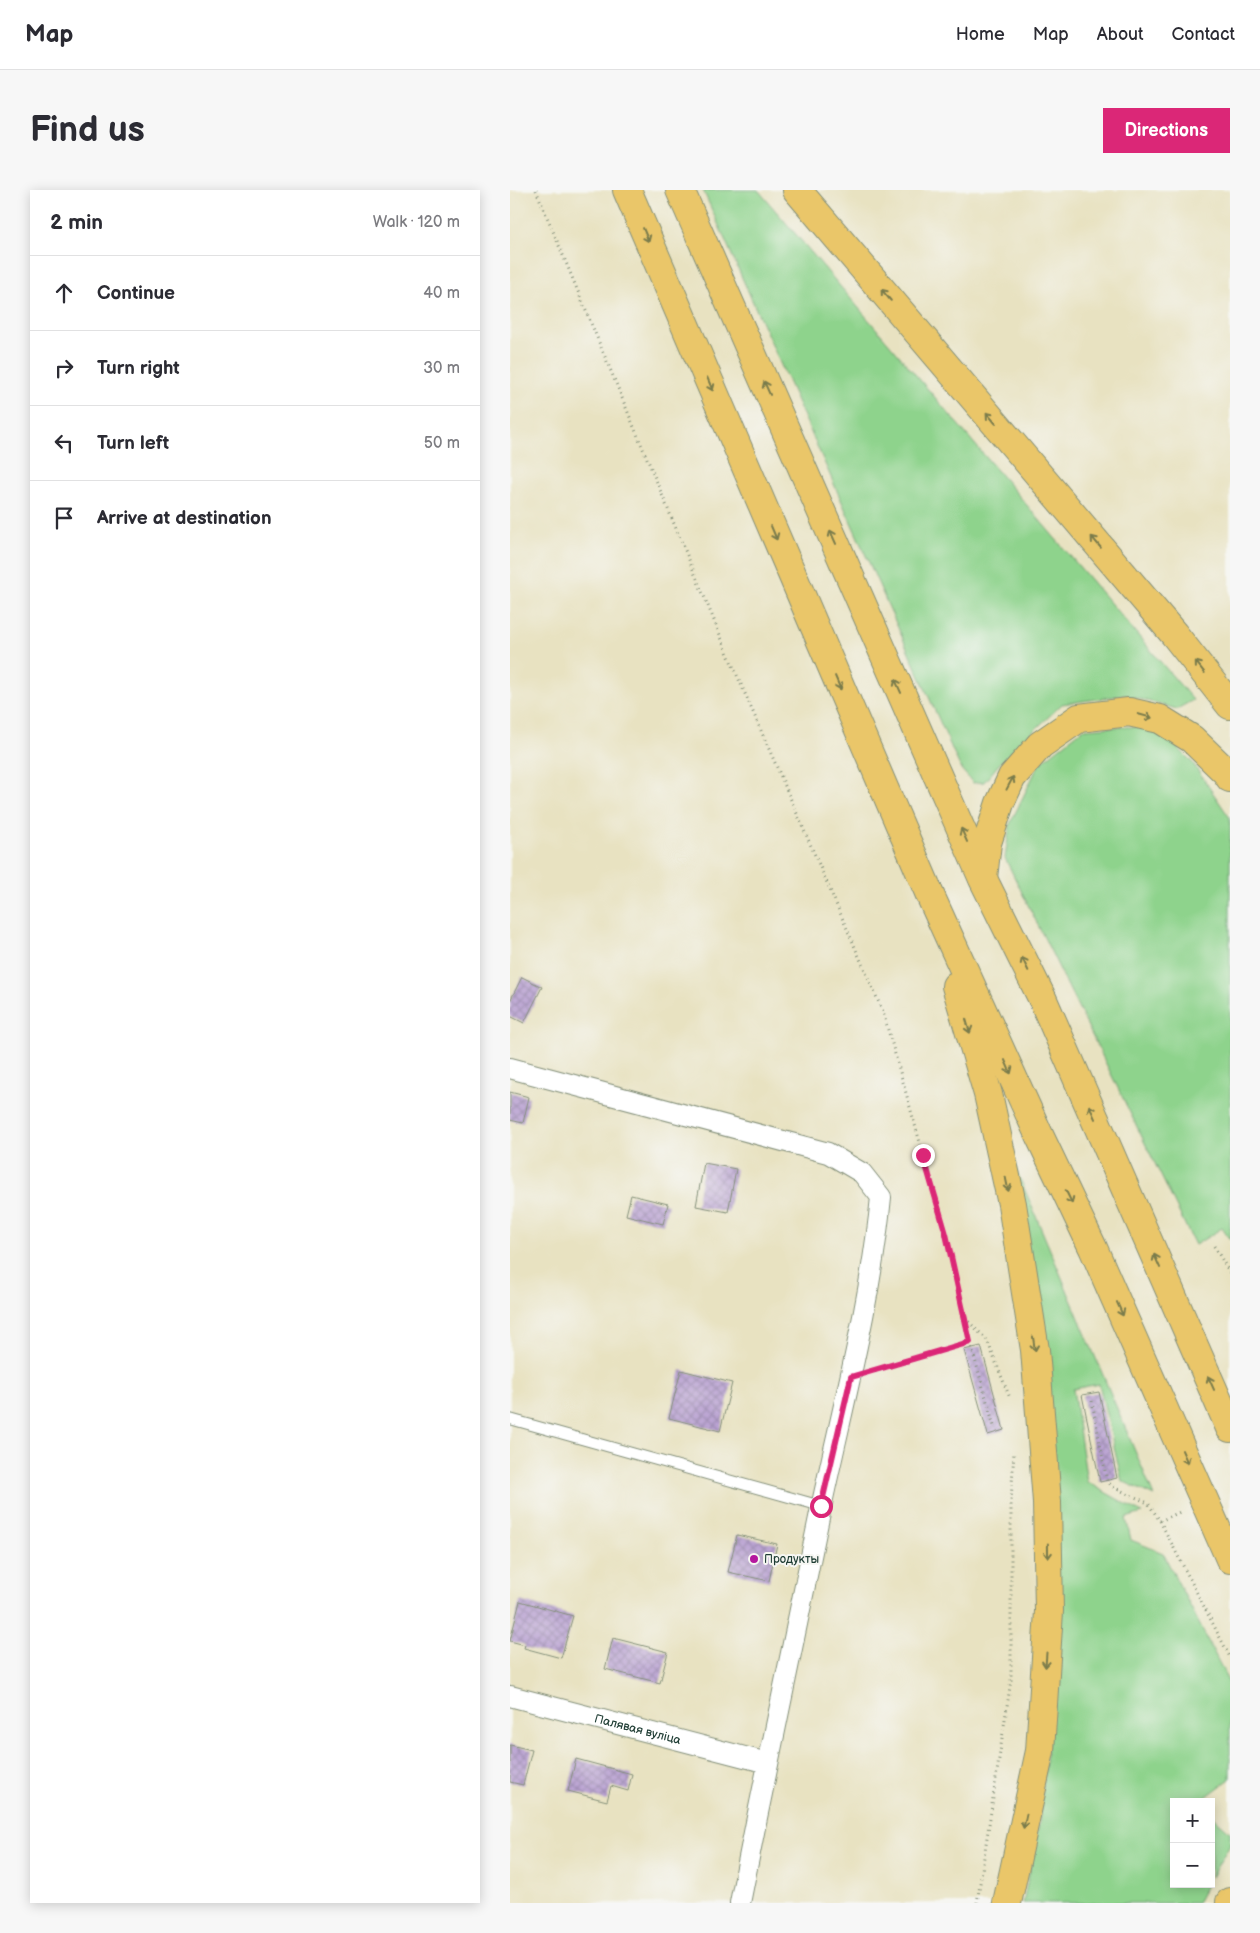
<!DOCTYPE html>
<html lang="en">
<head>
<meta charset="utf-8">
<style>
	:root { --surface:#fff; --page:#f7f7f7; --text:#2b2b33; --muted:#7c7c81; --line:#e1e1e2; --accent:#db2777 }
	body { margin:0; font-family:"Balsamiq Sans",sans-serif; background:var(--page); color:var(--text) }
	.controls { position:absolute; right:15px; bottom:15px; display:grid; overflow:hidden; border-radius:0px; box-shadow:0 2px 12px #0003 }
	.controls button { width:45px; height:45px; display:grid; place-items:center; padding:0; border:0; border-bottom:1px solid var(--line); background:var(--surface); color:var(--text); font:25px sans-serif }
	.stop { position:absolute; width:15px; height:15px; margin:-11px; border:4px solid #db2777; border-radius:50%; background:#fff }
	.stop.end { background:#db2777; border-color:#fff; box-shadow:0 1px 5px #0008 }
	.list { margin:0; padding:0; list-style:none }
	h2 { display:flex; justify-content:space-between; align-items:center; height:65px; margin:0; padding:0 20px; font-size:21px }
	h2 small { font-size:16px; font-weight:400; color:var(--muted) }
	.list li { display:grid; grid-template-columns:32px 1fr auto; gap:15px; align-items:center; box-sizing:border-box; height:75px; padding:0 20px; border-top:1px solid var(--line) }
	.list b { display:block; font-size:19px; white-space:nowrap }
	.list em { font-size:16px; font-style:normal; color:var(--muted) }
	.icon { flex:none; width:28px; height:28px; fill:none; stroke:currentColor; stroke-width:2; stroke-linecap:round; stroke-linejoin:round }
	.map { position:relative; flex:none; width:720px; height:1713px; overflow:hidden; border-radius:0px }
	header { display:flex; align-items:center; gap:30px; box-sizing:border-box; height:70px; padding:0 25px; background:var(--surface); border-bottom:1px solid var(--line) }
	header strong { font-size:24px }
	nav { display:flex; gap:28px; margin-inline-start:auto; font-size:18px }
	.intro { display:flex; align-items:center; justify-content:space-between; box-sizing:border-box; height:120px; padding:0 30px }
	h1 { margin:0; font-size:35px }
	.button { padding:12px 22px; border-radius:0px; background:var(--accent); color:#fff; font-size:18px; font-weight:700 }
	main { display:flex; gap:30px; padding:0 30px }
	aside { flex:1; background:var(--surface); border-radius:0px; box-shadow:0 2px 12px #0003 }
	.map>svg:first-child { display:block }
	.grass { fill:#8ed38c; stroke:#568860 }
	.building { fill:url(#building-cross-hatch) }
	.lines { fill:none; stroke-linecap:round; stroke-linejoin:round }
	.lane-casing { stroke:#84907a; stroke-width:12 }
	.street-casing { stroke:#84907a; stroke-width:22 }
	.highway-casing { stroke:#84907a; stroke-width:30 }
	.path { stroke:#84907a; stroke-width:3; stroke-dasharray:1 4; stroke-linecap:butt }
	.lane { stroke:#fff; stroke-width:10 }
	.street { stroke:#fff; stroke-width:20 }
	.highway { stroke:#eac669; stroke-width:28 }
	.oneway { stroke:#7a7b4c }
	.route { stroke:#db2777; stroke-width:6 }
	.poi-dot { fill:#b5179e; stroke:#f6f6f2; stroke-width:2 }
	.labels { text-anchor:middle; dominant-baseline:central; stroke-width:4; stroke-linejoin:round; paint-order:stroke }
	.poi-label { font-size:12px; fill:#1f3d34; stroke:#f6f6f2; text-anchor:start }
	.street-label { font-size:12px; fill:#1f3d34; stroke:#f6f6f2 }
</style>
</head>
<body>
<header>
<strong>Map</strong>
<nav><a>Home</a><a>Map</a><a>About</a><a>Contact</a></nav>
</header>
<div class="intro"><h1>Find us</h1><a class="button">Directions</a></div>
<main>
<aside>
<h2>2 min<small>Walk · 120 m</small></h2>
<ul class="list">
<li><svg class="icon" aria-label="ahead" viewBox="0 0 24 24"><path d="M12 20V5M6 11l6-6 6 6"/></svg><div><b>Continue</b></div><em>40 m</em></li>
<li><svg class="icon" aria-label="right" viewBox="0 0 24 24"><path d="M7 20v-9h11M14 6l5 5-5 5"/></svg><div><b>Turn right</b></div><em>30 m</em></li>
<li><svg class="icon" aria-label="left" viewBox="0 0 24 24"><path d="M17 20v-9H6M10 6l-5 5 5 5"/></svg><div><b>Turn left</b></div><em>50 m</em></li>
<li><svg class="icon" aria-label="arrive" viewBox="0 0 24 24"><path d="M6 21V4h12l-3 4 3 4H6"/></svg><div><b>Arrive at destination</b></div></li>
</ul>
</aside>
<div class="map">
<svg width="720" height="1713" viewBox="0 0 720 1713">
	<defs>
		<pattern id="building-cross-hatch" width="8" height="8" patternUnits="userSpaceOnUse" patternTransform="scale(1.25)"><rect width="8" height="8" fill="#b49acf"/><path d="M0 0l8 8M0 8l8-8" fill="none" stroke="#927fa9"/></pattern>
	</defs>
	<rect width="100%" height="100%" fill="#f6f6f2"/>
	<filter id="ink" filterUnits="userSpaceOnUse"><feTurbulence type="fractalNoise" baseFrequency=".02" numOctaves="2"/><feDisplacementMap in="SourceGraphic" scale="10" xChannelSelector="R" yChannelSelector="G"/><feConvolveMatrix kernelMatrix="1 2 1 2 8 2 1 2 1" color-interpolation-filters="sRGB"/></filter>
	<filter id="wash" filterUnits="userSpaceOnUse"><feTurbulence type="fractalNoise" baseFrequency=".0096" numOctaves="4" result="noise"/><feDisplacementMap in="SourceGraphic" scale="20" xChannelSelector="R" yChannelSelector="G"/><feGaussianBlur stdDeviation="1.12" result="paint"/><feColorMatrix in="noise" values="0 0 0 0 0 0 0 0 0 0 0 0 0 0 0 0 0 1.4 0 .05"/><feComposite in="paint" operator="in"/></filter>
	<g filter="url(#wash)">
		<rect width="100%" height="100%" fill="#e8e2c1"/>
		<g class="grass">
			<path d="M193,0h55l435,510 -16,9 -52,-14 -63,9 -61,58 -17,20 -11,1 -12,-14z"/>
			<path d="M603,537h25l26,7 28,28 38,56v422l-8,-12 -27,17 -190,-387 5,-34 29,-60 44,-35z"/>
			<path d="M503,972l141,334 -32,-15 -23,-97 -26,5 14,93 55,31 -16,5 5,22 32,13 67,131v95l-31,23h-25v82h33l-10,19h-174l16,-79 14,-126z"/>
			<path d="M701,1625l19,17v12l-19,33z"/>
		</g>
		<g id="blocks">
			<g class="building">
				<path d="M12,787l20,10 -18,36 -14,-7v-15z"/>
				<path d="M0,902l19,5 -6,26 -13,-3z"/>
				<path d="M194,973l32,6 -8,43 -32,-6z"/>
				<path d="M121,1005l37,9 -5,20 -37,-9z"/>
				<path d="M471,1156l23,84 -16,5 -24,-85z"/>
				<path d="M171,1180l51,13 -12,48 -51,-13z"/>
				<path d="M589,1202l18,86 -17,4 -18,-87z"/>
				<path d="M227,1345l40,9 -8,37 -41,-9z"/>
				<path d="M10,1411l53,15 -12,42 -37,-10 1,-3 -15,-4z"/>
				<path d="M103,1448l55,14 -8,31 -55,-14z"/>
				<path d="M0,1555l22,5 -9,35 -13,-3z"/>
				<path d="M66,1569l56,15 -4,17 -17,-5 -4,15 -39,-10z"/>
			</g>
		</g>
	</g>
	<g filter="url(#ink)">
		<use href="#blocks" fill-opacity="0" stroke="#84907a" stroke-width="1"/>
		<g class="lines">
			<defs>
				<path id="lane" d="M0,1229l311,87"/>
				<g id="street">
					<path d="M0,878l318,85 34,20 19,24c-10,105 -38,208 -60,311 -28,131 -55,263 -81,395"/>
					<path id="s1" d="M0,1506l258,67"/>
				</g>
				<g id="highway">
					<path d="M117,0l303,705 110,242 53,111 137,311"/>
					<path d="M170,0l303,689 60,121 187,428"/>
					<path d="M287,0l377,444 56,71"/>
					<path d="M473,688l4,-35 13,-40 12,-26 28,-32 39,-27 50,-6 31,7 32,20 34,33 4,6"/>
					<path d="M446,796l32,108 24,110 23,146 12,152 2,109 -9,140 -33,152"/>
					<path d="M720,1713v-1"/>
				</g>
			</defs>
			<use href="#lane" class="lane-casing"/>
			<use href="#street" class="street-casing"/>
			<use href="#highway" class="highway-casing"/>
			<g class="path">
				<path d="M26,0l194,469 153,353 63,222 24,108"/>
				<path d="M704,1056l16,27"/>
				<path d="M455,1128l22,22 23,58"/>
				<path d="M365,1181l95,-29 24,84"/>
				<path d="M582,1211l15,80 6,6 35,16 12,18 70,136"/>
				<path d="M650,1331l20,-9"/>
				<path d="M467,1713l34,-223v-178l3,-51"/>
			</g>
			<use href="#lane" class="lane"/>
			<use href="#street" class="street"/>
			<use href="#highway" class="highway"/>
		</g>
		<defs><path id="oneway-shaft" d="M-6 0H5M1.5-3L5.5 0L1.5 3" fill="none" stroke-width="1.6" stroke-linecap="round" stroke-linejoin="round" transform="scale(1.25)"/></defs>
		<g class="oneway">
			<use href="#oneway-shaft" transform="translate(136 45) rotate(67)"/>
			<use href="#oneway-shaft" transform="translate(376 105) rotate(-130)"/>
			<use href="#oneway-shaft" transform="translate(200 194) rotate(67)"/>
			<use href="#oneway-shaft" transform="translate(257 198) rotate(-114)"/>
			<use href="#oneway-shaft" transform="translate(481 228) rotate(-130)"/>
			<use href="#oneway-shaft" transform="translate(264 343) rotate(67)"/>
			<use href="#oneway-shaft" transform="translate(323 347) rotate(-114)"/>
			<use href="#oneway-shaft" transform="translate(586 352) rotate(-130)"/>
			<use href="#oneway-shaft" transform="translate(690 477) rotate(-128)"/>
			<use href="#oneway-shaft" transform="translate(328 493) rotate(67)"/>
			<use href="#oneway-shaft" transform="translate(388 496) rotate(-114)"/>
			<use href="#oneway-shaft" transform="translate(635 526) rotate(15)"/>
			<use href="#oneway-shaft" transform="translate(500 593) rotate(-62)"/>
			<use href="#oneway-shaft" transform="translate(454 645) rotate(-114)"/>
			<use href="#oneway-shaft" transform="translate(515 774) rotate(-116)"/>
			<use href="#oneway-shaft" transform="translate(458 836) rotate(74)"/>
			<use href="#oneway-shaft" transform="translate(498 877) rotate(66)"/>
			<use href="#oneway-shaft" transform="translate(582 922) rotate(-114)"/>
			<use href="#oneway-shaft" transform="translate(497 994) rotate(78)"/>
			<use href="#oneway-shaft" transform="translate(559 1007) rotate(64)"/>
			<use href="#oneway-shaft" transform="translate(647 1071) rotate(-114)"/>
			<use href="#oneway-shaft" transform="translate(610 1119) rotate(66)"/>
			<use href="#oneway-shaft" transform="translate(524 1154) rotate(82)"/>
			<use href="#oneway-shaft" transform="translate(701 1193) rotate(-114)"/>
			<use href="#oneway-shaft" transform="translate(675 1267) rotate(66)"/>
			<use href="#oneway-shaft" transform="translate(538 1361) rotate(89)"/>
			<use href="#oneway-shaft" transform="translate(536 1470) rotate(94)"/>
			<use href="#oneway-shaft" transform="translate(515 1631) rotate(102)"/>
		</g>
	</g>
	<g class="lines" filter="url(#ink)">
		<path class="route" d="M311,1316l30,-129 119,-35 -24,-108 -23,-79"/>
	</g>
	<circle class="poi-dot" cx="244" cy="1369" r="5"/>
	<g class="labels">
		<g class="poi-label">
			<text x="254" y="1369">Продукты</text>
		</g>
		<g class="street-label">
			<text stroke="none"><textPath href="#s1" startOffset="132">Палявая вуліца</textPath></text>
		</g>
	</g>
</svg>
<div class="controls">
<button>+</button>
<button>−</button>
</div>
<div class="stop" style="left:311px;top:1316px"></div>
<div class="stop end" style="left:413px;top:965px"></div>
</div>
</main>
</body>
</html>
